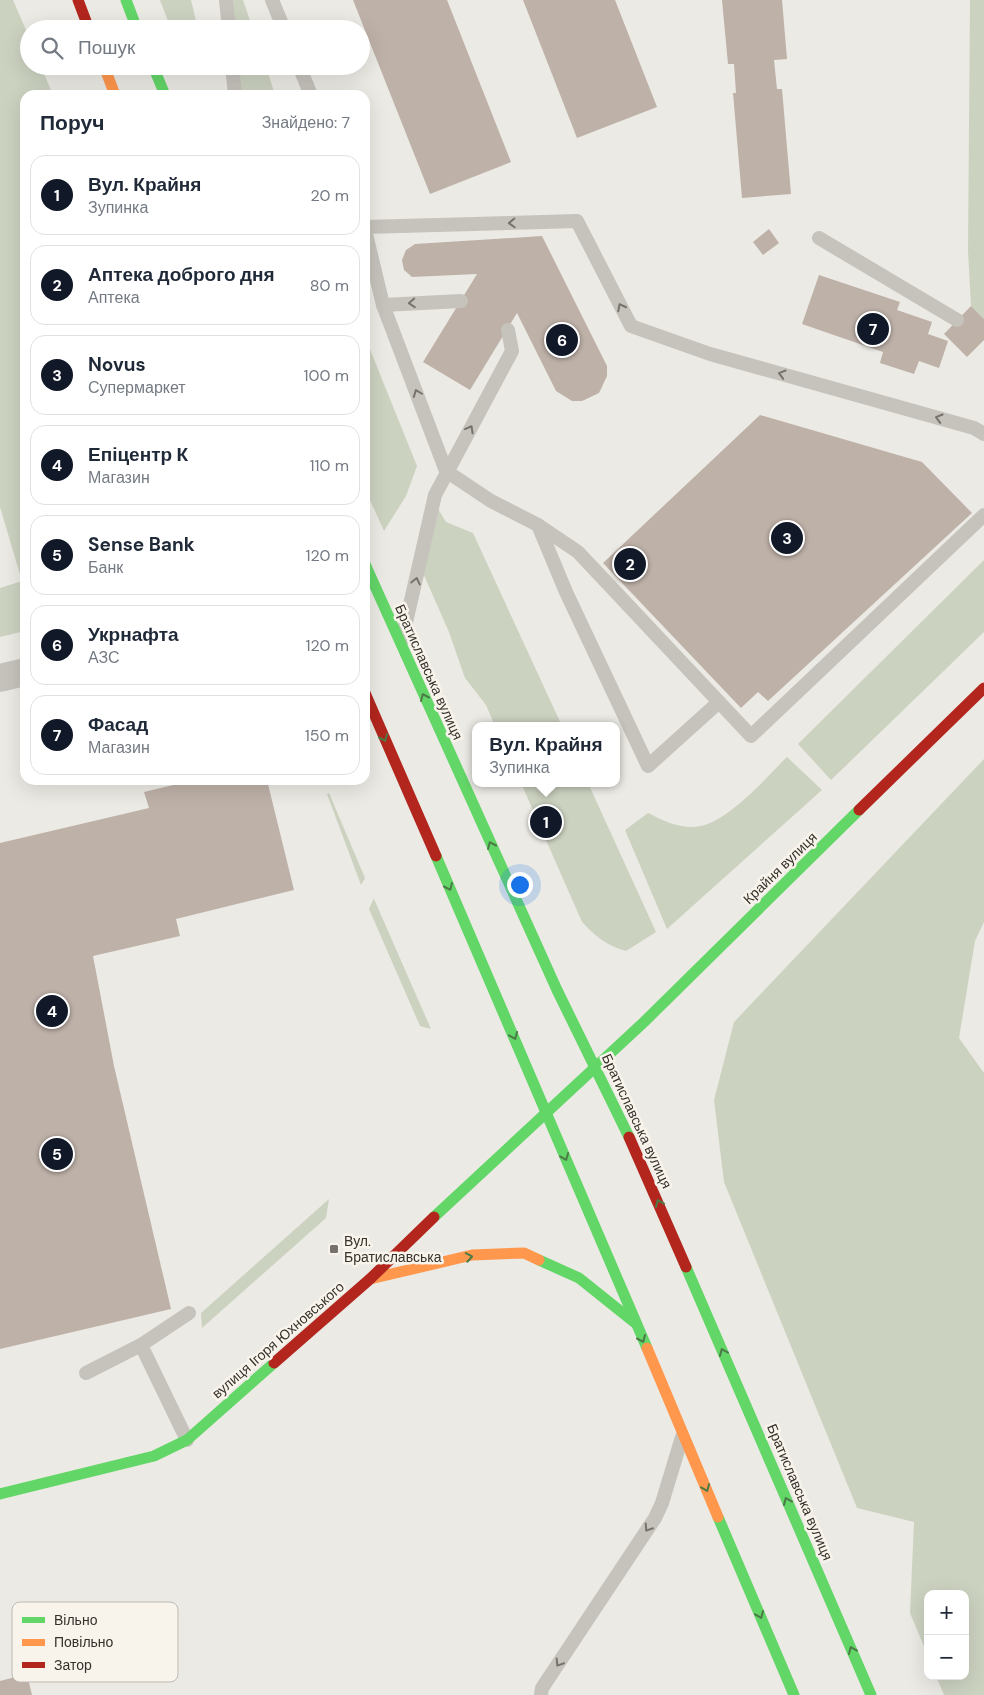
<!DOCTYPE html>
<html lang="uk">
<head>
<meta charset="utf-8">
<style>
	:root { --surface:#fff; --page:#f2f2f3; --text:#1f2937; --muted:#747a83; --line:#e0e1e3; --accent:#111827 }
	body { margin:0; font-family:"DM Sans",sans-serif; background:var(--page); color:var(--text) }
	.controls { position:absolute; right:15px; bottom:15px; display:grid; overflow:hidden; border-radius:10px; box-shadow:0 5px 20px #0002 }
	.controls button { width:45px; height:45px; display:grid; place-items:center; padding:0; border:0; border-bottom:1px solid var(--line); background:var(--surface); color:var(--text); font:25px sans-serif }
	.you { position:absolute; left:519px; top:884px; width:18px; height:18px; margin:-12px; border:4px solid #fff; border-radius:50%; background:#1a73e8; box-shadow:0 0 0 8px #1a73e833 }
	.badge { display:grid; place-items:center; width:32px; height:32px; border-radius:50%; background:var(--accent); color:#fff; font-size:16px; font-weight:700 }
	.pin { position:absolute; translate:-50% -50%; border:2px solid #fff; box-shadow:0 1px 5px #0006 }
	.popup { position:absolute; left:472px; top:722px; width:148px; height:65px; box-sizing:border-box; display:grid; place-content:center; border-radius:10px; background:var(--surface); filter:drop-shadow(0 1px 4px #0005); font-size:16px; white-space:nowrap; color:var(--muted) }
	.popup b { font-size:19px; color:var(--text) }
	.popup::after { content:''; position:absolute; left:50%; top:100%; margin-left:-10px; border:10px solid transparent; border-top-color:var(--surface) }
	.list { margin:0; padding:0; list-style:none }
	h2 { display:flex; justify-content:space-between; align-items:center; height:65px; margin:0; padding:0 20px; font-size:21px }
	h2 small { font-size:16px; font-weight:400; color:var(--muted) }
	.list li { display:grid; grid-template-columns:32px 1fr auto; gap:15px; align-items:center; box-sizing:border-box; height:80px; margin:0 10px 10px; padding:0 10px; border:1px solid var(--line); border-radius:15px }
	.list b { display:block; font-size:19px; white-space:nowrap }
	.list p { margin:0; font-size:16px; white-space:nowrap; color:var(--muted) }
	.list em { font-size:16px; font-style:normal; color:var(--muted) }
	.icon { flex:none; width:28px; height:28px; fill:none; stroke:currentColor; stroke-width:2; stroke-linecap:round; stroke-linejoin:round }
	.map { position:relative; flex:none; width:984px; height:1695px; overflow:hidden }
	.search { position:absolute; background:var(--surface); box-shadow:0 5px 20px #0002; left:20px; top:20px; width:350px; height:55px; display:flex; align-items:center; gap:12px; box-sizing:border-box; padding:0 18px; border-radius:28px; color:var(--muted); font-size:19px }
	.panel { position:absolute; background:var(--surface); box-shadow:0 5px 20px #0002; left:20px; top:90px; width:350px; height:695px; border-radius:15px }
	.map>svg:first-child { display:block }
	.green { fill:#ccd2c0 }
	.building { fill:#beb1a8 }
	.lines { fill:none; stroke-linecap:round; stroke-linejoin:round }
	.lane { stroke:#c6c2bc; stroke-width:14 }
	.street { stroke:#c6c2bc; stroke-width:28 }
	.fast { stroke:#63d668; stroke-width:11 }
	.slow { stroke:#ff974d; stroke-width:11 }
	.jam { stroke:#b3261e; stroke-width:11 }
	.oneway { stroke:#77726c }
	.oneway2 { stroke:#4b7b46 }
	.poi-dot { fill:#76716c; stroke:#f8f4ec; stroke-width:2 }
	.labels { text-anchor:middle; dominant-baseline:central; stroke-width:5; stroke-linejoin:round; paint-order:stroke }
	.street-label { font-size:14px; fill:#37302b; stroke:#f8f4ec }
	.poi-label { font-size:14px; fill:#37302b; stroke:#f8f4ec; text-anchor:start }
	.key { fill:#f8f4ec; stroke:#beb9b2; stroke-width:1 }
	.key-label { font-size:14px; fill:#37302b }
</style>
</head>
<body>
<div class="map">
<svg width="984" height="1695" viewBox="0 0 984 1695">
	<rect width="100%" height="100%" fill="#eceae4"/>
	<g class="green">
		<path d="M0,0h13l16,37v29h12l12,29h-28v536l-25,6v-49l22,-7 -22,-74z"/>
		<path d="M160,0h31l7,29h-27z"/>
		<path d="M231,0h12l10,29h-20z"/>
		<path d="M970,0h14v319l-13,-13 -3,-55z"/>
		<path d="M237,66h29l9,29h-36z"/>
		<path d="M365,337l52,129 -11,30 -22,35 -19,-42z"/>
		<path d="M437,507l9,15 27,11 89,193h-67l-9,-21 -21,-27 -16,-46 -26,-59z"/>
		<path d="M984,560v72l-153,148 -33,-36z"/>
		<path d="M787,757l35,33 -155,139 -42,-99 23,-17c14,7 28,14 44,14 33,0 73,-49 95,-70z"/>
		<path d="M984,759v163l-9,19 -16,97 25,35v622h-40l-8,-19h29v-82h-37v62l-18,-43 4,-91 -57,-14 -133,-326 -10,-82 20,-78z"/>
		<path d="M521,783h67l68,149 -30,19c-19,-5 -31,-15 -44,-29z"/>
		<path d="M329,793l36,85 -4,7 -34,-91z"/>
		<path d="M374,898v1l57,130 -11,-3 -51,-117z"/>
		<path d="M329,1199l-3,19 -124,110 -1,-15z"/>
	</g>
	<g class="building">
		<path d="M353,0h94l64,162 -81,32z"/>
		<path d="M523,0h92l42,107 -80,31z"/>
		<path d="M722,0h60l5,59 -13,1 3,29h5l9,105 -49,4 -9,-105h3l-2,-29h-6z"/>
		<path d="M769,229l10,14 -16,12 -10,-13z"/>
		<path d="M542,236l65,130v10l-8,17 -17,8h-10l-16,-10 -39,-78 -47,77 -47,-28 54,-88 -65,3 -8,-7 -2,-10 4,-10 9,-6z"/>
		<path d="M819,275l81,27 -3,8 35,12 -4,12 20,7 -9,27 -20,-7 -5,13 -34,-11 3,-11 -81,-28z"/>
		<path d="M971,306l13,13v21l-17,17 -23,-23z"/>
		<path d="M760,415l162,47 50,51 -204,188 -10,-9 -17,16 -138,-145z"/>
		<path d="M194,780h73l27,110 -118,29 4,17 -87,20 21,110 57,243 -171,40v-506l149,-35 -5,-16z"/>
		<path d="M27,1674l5,21h-32v-14z"/>
	</g>
	<g class="lines">
		<g class="lane">
			<path d="M226,0l3,29"/>
			<path d="M272,0l12,29"/>
			<path d="M232,66l3,29"/>
			<path d="M299,66l12,29"/>
			<path d="M365,227l212,-6 54,105 79,28 264,74 10,6"/>
			<path d="M365,230l18,75 78,-4"/>
			<path d="M819,238l138,82"/>
			<path d="M383,305l63,166 45,30 47,24 40,27 173,184 233,-221"/>
			<path d="M538,525l28,67 82,174 71,-64"/>
			<path d="M402,640l33,-145 77,-144 -4,-21"/>
			<path d="M86,1373l55,-28"/>
			<path d="M187,1440l-46,-95 48,-32"/>
			<path d="M541,1695l1,-7 113,-170 7,-15 20,-66"/>
		</g>
		<path class="street" d="M0,678l25,-6"/>
		<g class="fast">
			<path d="M126,0l11,29"/>
			<path d="M153,66l12,29"/>
			<path d="M365,564l192,426 72,147"/>
			<path d="M436,856l211,492"/>
			<path d="M434,1217l210,-195 215,-212"/>
			<path d="M539,1260l40,18 55,44"/>
			<path d="M686,1267l185,428"/>
			<path d="M0,1494l154,-38 33,-16 87,-77"/>
			<path d="M718,1517l76,178"/>
		</g>
		<g class="slow">
			<path d="M104,66l11,29"/>
			<path d="M370,1279l102,-24 52,-2 15,7"/>
			<path d="M647,1348l71,169"/>
		</g>
		<g class="jam">
			<path d="M78,0l11,29"/>
			<path d="M365,693l71,163"/>
			<path d="M859,810l125,-122"/>
			<path d="M629,1137l57,130"/>
			<path d="M274,1363l96,-84 64,-62"/>
		</g>
	</g>
	<defs><path id="oneway-chevron" d="M-2-3.5L2.5 0L-2 3.5" fill="none" stroke-width="1.6" stroke-linecap="round" stroke-linejoin="round" transform="scale(1.25)"/></defs>
	<g class="oneway">
		<use href="#oneway-chevron" transform="translate(512 223) rotate(178)"/>
		<use href="#oneway-chevron" transform="translate(412 303) rotate(176)"/>
		<use href="#oneway-chevron" transform="translate(621 307) rotate(-117)"/>
		<use href="#oneway-chevron" transform="translate(782 374) rotate(-164)"/>
		<use href="#oneway-chevron" transform="translate(417 393) rotate(-111)"/>
		<use href="#oneway-chevron" transform="translate(939 418) rotate(-164)"/>
		<use href="#oneway-chevron" transform="translate(470 429) rotate(-61)"/>
		<use href="#oneway-chevron" transform="translate(416 581) rotate(-77)"/>
		<use href="#oneway-chevron" transform="translate(648 1528) rotate(123)"/>
		<use href="#oneway-chevron" transform="translate(559 1663) rotate(123)"/>
	</g>
	<g class="oneway2">
		<use href="#oneway-chevron" transform="translate(424 697) rotate(-114)"/>
		<use href="#oneway-chevron" transform="translate(384 738) rotate(66)"/>
		<use href="#oneway-chevron" transform="translate(491 845) rotate(-114)"/>
		<use href="#oneway-chevron" transform="translate(449 887) rotate(66)"/>
		<use href="#oneway-chevron" transform="translate(514 1036) rotate(67)"/>
		<use href="#oneway-chevron" transform="translate(565 1157) rotate(68)"/>
		<use href="#oneway-chevron" transform="translate(659 1203) rotate(-113)"/>
		<use href="#oneway-chevron" transform="translate(469 1257) rotate(-10)"/>
		<use href="#oneway-chevron" transform="translate(642 1339) rotate(66)"/>
		<use href="#oneway-chevron" transform="translate(723 1352) rotate(-113)"/>
		<use href="#oneway-chevron" transform="translate(706 1488) rotate(67)"/>
		<use href="#oneway-chevron" transform="translate(787 1501) rotate(-113)"/>
		<use href="#oneway-chevron" transform="translate(760 1615) rotate(67)"/>
		<use href="#oneway-chevron" transform="translate(852 1650) rotate(-113)"/>
	</g>
	<rect class="poi-dot" x="329" y="1244" width="10" height="10" rx="2.5"/>
	<g class="labels">
		<g class="street-label">
			<text transform="translate(429 672) rotate(66)">Братиславська вулиця</text>
			<text transform="translate(780 868) rotate(-44)">Крайня вулиця</text>
			<text transform="translate(637 1121) rotate(65)">Братиславська вулиця</text>
			<text transform="translate(278 1340) rotate(-41)">вулиця Ігоря Юхновського</text>
			<text transform="translate(800 1492) rotate(67)">Братиславська вулиця</text>
		</g>
		<g class="poi-label">
			<text x="344" y="1241">Вул.<tspan x="344" dy="16">Братиславська</tspan></text>
		</g>
	</g>
	<rect x="12" y="1602" width="166" height="80" rx="8" class="key"/>
	<rect x="22" y="1617" width="23" height="6" fill="#63d668"/>
	<rect x="22" y="1639" width="23" height="7" fill="#ff974d"/>
	<rect x="22" y="1662" width="23" height="6" fill="#b3261e"/>
	<g class="key-label">
		<text x="54" y="1625">Вільно</text>
		<text x="54" y="1647">Повільно</text>
		<text x="54" y="1670">Затор</text>
	</g>
</svg>
<div class="controls">
<button>+</button>
<button>−</button>
</div>
<div class="you"></div>
<div class="pin badge" style="left:546px;top:822px">1</div>
<div class="popup"><b>Вул. Крайня</b>Зупинка</div>
<div class="pin badge" style="left:630px;top:564px">2</div>
<div class="pin badge" style="left:787px;top:538px">3</div>
<div class="pin badge" style="left:52px;top:1011px">4</div>
<div class="pin badge" style="left:57px;top:1154px">5</div>
<div class="pin badge" style="left:562px;top:340px">6</div>
<div class="pin badge" style="left:873px;top:329px">7</div>
<div class="search"><svg class="icon" aria-label="search" viewBox="0 0 24 24"><circle cx="10" cy="10" r="6"/><path d="M15 15l6 6"/></svg>Пошук</div>
<section class="panel">
<h2>Поруч<small>Знайдено: 7</small></h2>
<ul class="list">
<li><span class="badge">1</span><div><b>Вул. Крайня</b><p>Зупинка</p></div><em>20 m</em></li>
<li><span class="badge">2</span><div><b>Аптека доброго дня</b><p>Аптека</p></div><em>80 m</em></li>
<li><span class="badge">3</span><div><b>Novus</b><p>Супермаркет</p></div><em>100 m</em></li>
<li><span class="badge">4</span><div><b>Епіцентр К</b><p>Магазин</p></div><em>110 m</em></li>
<li><span class="badge">5</span><div><b>Sense Bank</b><p>Банк</p></div><em>120 m</em></li>
<li><span class="badge">6</span><div><b>Укрнафта</b><p>АЗС</p></div><em>120 m</em></li>
<li><span class="badge">7</span><div><b>Фасад</b><p>Магазин</p></div><em>150 m</em></li>
</ul>
</section>
</div>
</body>
</html>
